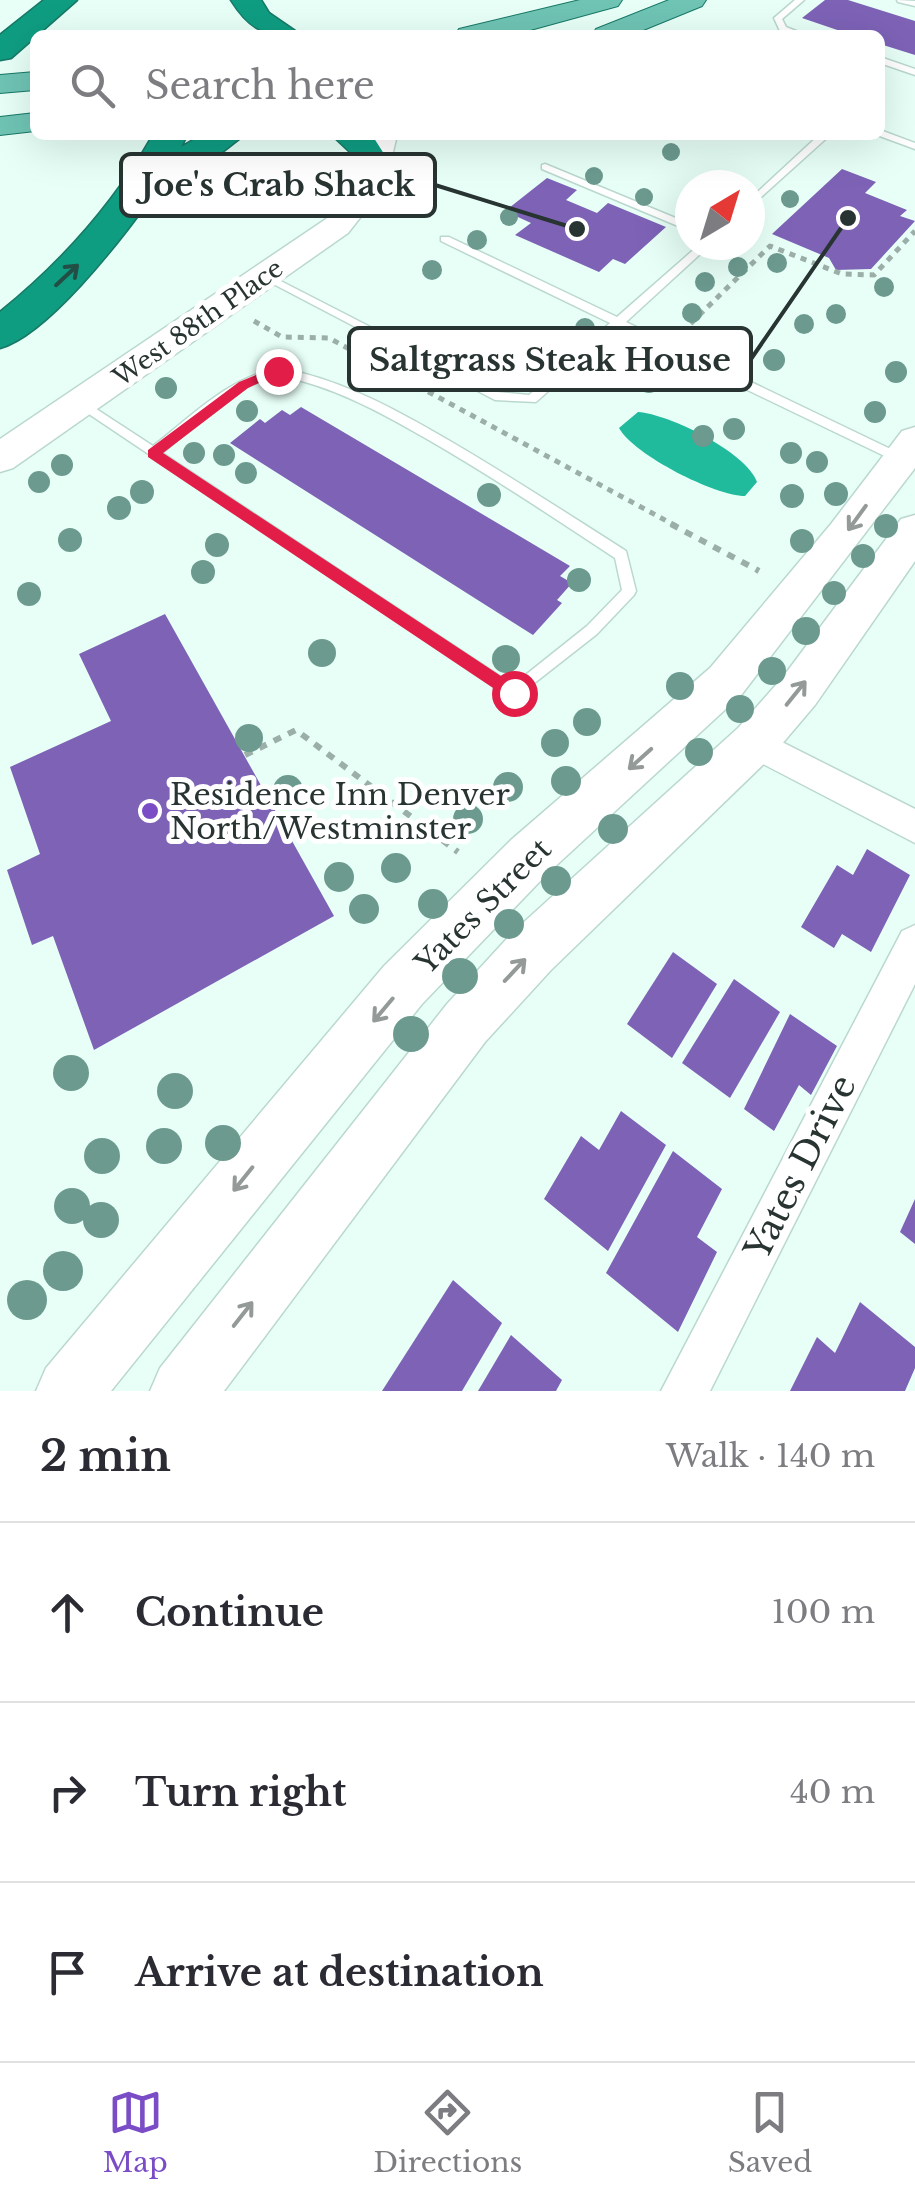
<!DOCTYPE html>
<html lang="en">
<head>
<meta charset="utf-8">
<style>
	:root { --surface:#fff; --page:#f7f7f7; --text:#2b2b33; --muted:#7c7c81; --line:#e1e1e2; --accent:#7a4dc6 }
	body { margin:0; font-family:"Libre Baskerville",serif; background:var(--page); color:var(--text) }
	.compass { position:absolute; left:675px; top:170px; width:90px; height:90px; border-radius:50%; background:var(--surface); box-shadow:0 10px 40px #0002; rotate:38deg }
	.stop { position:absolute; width:30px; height:30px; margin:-22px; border:8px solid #e11d48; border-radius:50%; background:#fff }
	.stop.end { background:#e11d48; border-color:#fff; box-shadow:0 2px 10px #0008 }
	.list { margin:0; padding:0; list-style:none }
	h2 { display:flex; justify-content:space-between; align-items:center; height:130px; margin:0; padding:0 40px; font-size:42px }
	h2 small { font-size:32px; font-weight:400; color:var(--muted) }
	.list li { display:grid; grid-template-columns:65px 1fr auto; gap:30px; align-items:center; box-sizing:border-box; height:180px; padding:0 40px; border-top:2px solid var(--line) }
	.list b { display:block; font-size:38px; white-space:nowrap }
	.list em { font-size:32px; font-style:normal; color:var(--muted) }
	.icon { flex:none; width:55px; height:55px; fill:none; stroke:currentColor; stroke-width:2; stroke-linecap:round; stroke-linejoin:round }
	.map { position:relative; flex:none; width:915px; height:1391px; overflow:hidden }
	.search { position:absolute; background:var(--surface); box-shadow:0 10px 40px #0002; left:30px; right:30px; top:30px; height:110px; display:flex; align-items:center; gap:25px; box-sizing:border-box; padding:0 35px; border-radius:15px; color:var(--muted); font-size:38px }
	.sheet { height:670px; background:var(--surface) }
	nav { display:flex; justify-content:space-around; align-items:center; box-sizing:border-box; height:140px; border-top:2px solid var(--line); background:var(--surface); font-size:28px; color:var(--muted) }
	nav a { display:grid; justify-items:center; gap:5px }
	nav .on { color:var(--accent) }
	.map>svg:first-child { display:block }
	.water { fill:#20ba9c }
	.building { fill:#7d62b6 }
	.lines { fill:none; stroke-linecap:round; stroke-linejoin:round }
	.lane-casing { stroke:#bad8cf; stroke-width:3 }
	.street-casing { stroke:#bad8cf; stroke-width:3 }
	.secondary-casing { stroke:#bad8cf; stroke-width:3 }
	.primary-casing { stroke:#187866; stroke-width:2 }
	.highway-casing { stroke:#187866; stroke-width:3 }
	.path-far1 { stroke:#9baea8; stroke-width:5; stroke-dasharray:6 6; stroke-linecap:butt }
	.path { stroke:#9baea8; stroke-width:6; stroke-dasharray:8 8; stroke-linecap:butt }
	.lane { fill:#fff; fill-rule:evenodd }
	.street { fill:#fff; fill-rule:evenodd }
	.secondary { fill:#fff; fill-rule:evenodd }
	.primary { fill:#6fc4b4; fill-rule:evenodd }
	.highway { fill:#0f9d82; fill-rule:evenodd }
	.tree { fill:#6c9a8f }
	.oneway { stroke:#224e45 }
	.oneway2 { stroke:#949a98 }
	.route { fill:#e11d48 }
	.poi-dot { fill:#7a4dc6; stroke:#fff; stroke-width:4 }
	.labels { text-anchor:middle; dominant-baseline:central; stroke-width:10; stroke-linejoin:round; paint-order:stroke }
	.far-street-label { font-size:25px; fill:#283431; stroke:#fff }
	.poi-label { font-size:30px; fill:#283431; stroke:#fff; text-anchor:start }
	.street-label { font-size:30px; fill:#283431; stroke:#fff }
	.near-street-label { font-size:35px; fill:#283431; stroke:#fff }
	.leader { fill:none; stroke:#283431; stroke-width:4 }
	.callout-dot { fill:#283431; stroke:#fff; stroke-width:4 }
	.callout { fill:#fff; stroke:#283431; stroke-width:4 }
	.callout-label { font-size:32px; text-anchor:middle; font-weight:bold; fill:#283431 }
</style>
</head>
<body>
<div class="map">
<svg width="915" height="1391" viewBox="0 0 915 1391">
	<rect width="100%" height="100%" fill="#e7fff7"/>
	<path class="water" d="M638,412c31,2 108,40 119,70l-12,14c-30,0 -111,-41 -126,-68z"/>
	<g class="building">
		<path d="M825,0h23l67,21v34l-35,-11v-9h-28l-50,-17z"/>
		<path d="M842,169l34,13 -11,11 42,17 -7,6 15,5 -44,48 -35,1 -7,-12 -57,-24z"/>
		<path d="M547,178l30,12 -11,10 31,13 11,-10 58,24 -41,37 -12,-5 -14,13 -84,-37 16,-12 -26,-12z"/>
		<path d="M301,407l269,159 -10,10 12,7 -15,17 5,3 -29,32 -303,-192 30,-24 5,4 17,-13 8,5z"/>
		<path d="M165,614l169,302 -240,134 -41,-114 -21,9 -25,-75 33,-16 -30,-87 101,-46 -32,-67z"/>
		<path d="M867,849l43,26 -39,77 -29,-18 -8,14 -33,-21 36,-62 16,10z"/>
		<path d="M673,952l44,32 -45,74 -45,-34z"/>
		<path d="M734,979l46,33 -50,86 -48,-35z"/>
		<path d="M790,1014l47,32 -26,49 -12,-10 -25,46 -30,-22z"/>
		<path d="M621,1111l45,34 -58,106 -64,-52 37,-63 18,14z"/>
		<path d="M673,1151l49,38 -25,48 20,15 -39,80 -72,-59z"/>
		<path d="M915,1199v45l-15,-12z"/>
		<path d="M453,1280l49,43 -40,68h-80z"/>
		<path d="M860,1302l55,45v21l-10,23h-115l27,-54 18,16z"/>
		<path d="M511,1335l51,45 -6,11h-78z"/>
	</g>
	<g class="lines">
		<defs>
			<g id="lane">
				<path d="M795,0h9l-22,19 4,8 20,8h-13l-13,-4 -6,-13z"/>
				<path d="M897,0l18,1v5l-17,-4z"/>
				<path d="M880,57l35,12v6l-35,-12z"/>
				<path d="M880,130l35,13v6l-38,-14h3z"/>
				<path d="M819,135h11l-80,72v-8z"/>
				<path d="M545,164l145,60v7l-148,-62v-4z"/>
				<path d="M441,237h8l168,80 82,-72h11l-84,77 279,134 2,3 -2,3h-8l-278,-134 -83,74 -41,-2 -235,-123 5,-3 4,1 228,117 32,3 81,-72 -169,-82z"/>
				<path d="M280,368c57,11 106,36 156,65 65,37 127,78 190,118l10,40 -2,4 -37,39 -83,65 -440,-295 2,-3h8l69,45c39,-30 77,-70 127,-78zM280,376c53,10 100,36 147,63 64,37 126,78 188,119l7,32 -35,36 -74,59 -351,-232c35,-28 72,-70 118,-77z"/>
			</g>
			<g id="street">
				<path d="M754,728l161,81v34l-173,-90 -5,-10 5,-10z"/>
				<path d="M915,925v59l-205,407h-49l241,-460z"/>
			</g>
			<g id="secondary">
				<path d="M369,135h28l-12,51 -37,47 -335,235 -13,4v-33l326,-220 30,-35z"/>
				<path d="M915,427v41l-173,226 -195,180 -125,130 -311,387h-75l10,-23 338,-402 127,-126 199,-172 121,-144 71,-93z"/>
				<path d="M915,515v46l-100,144 -45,53 -219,212 -66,72 -261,349h-74l10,-23 287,-364 66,-72 225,-204 45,-51 118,-158z"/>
			</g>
			<g id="primary">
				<path d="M580,0h42l-4,6 -106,29h-57l4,-6z"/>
				<path d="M669,0h37l-4,6 -71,29h-39l4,-6z"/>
				<path d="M35,72v18l-35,3v-18z"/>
				<path d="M35,113v18l-35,4v-18z"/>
			</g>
			<g id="highway">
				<path d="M44,0h33l-66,58 -11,2v-25z"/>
				<path d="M231,0h30l8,13 32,22c-36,0 -50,-3 -70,-35z"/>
				<path d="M153,135h34l-6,12 21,-12h42l-82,64 -14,3c-29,40 -101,133 -148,146v-36c62,-50 113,-107 153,-177z"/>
				<path d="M332,135h40l21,33 -5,8h-26l-13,-25z"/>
			</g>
		</defs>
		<use href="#lane" class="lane-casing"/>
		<use href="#street" class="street-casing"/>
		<use href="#secondary" class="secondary-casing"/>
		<use href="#primary" class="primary-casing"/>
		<use href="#highway" class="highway-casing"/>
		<g class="path-far1">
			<path d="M254,321l28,16 47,1 347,188"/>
			<path d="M682,332l88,-86 72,28 32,1 41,-44"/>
		</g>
		<g class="path">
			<path d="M671,524l88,47"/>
			<path d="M245,755l51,-25 162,122"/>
		</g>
		<use href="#lane" class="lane"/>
		<use href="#street" class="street"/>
		<use href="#secondary" class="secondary"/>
		<use href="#primary" class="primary"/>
		<use href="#highway" class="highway"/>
	</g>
	<g class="tree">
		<circle cx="671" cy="152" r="9"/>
		<circle cx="594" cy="176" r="9"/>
		<circle cx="644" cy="197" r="9"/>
		<circle cx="790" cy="199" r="9"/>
		<circle cx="509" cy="217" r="9"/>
		<circle cx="477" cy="240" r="10"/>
		<circle cx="777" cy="263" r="10"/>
		<circle cx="738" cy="267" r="10"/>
		<circle cx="432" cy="270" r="10"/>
		<circle cx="705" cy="282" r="10"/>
		<circle cx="884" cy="287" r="10"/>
		<circle cx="692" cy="313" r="10"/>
		<circle cx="836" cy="314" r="10"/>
		<circle cx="804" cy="324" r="10"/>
		<circle cx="585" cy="328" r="10"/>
		<circle cx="774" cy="360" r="11"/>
		<circle cx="896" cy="372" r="11"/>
		<circle cx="649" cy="382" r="11"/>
		<circle cx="166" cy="388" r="11"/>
		<circle cx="247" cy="411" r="11"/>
		<circle cx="875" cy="412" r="11"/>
		<circle cx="734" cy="429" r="11"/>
		<circle cx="703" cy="436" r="11"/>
		<circle cx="194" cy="453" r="11"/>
		<circle cx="791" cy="453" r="11"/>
		<circle cx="224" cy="455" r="11"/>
		<circle cx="817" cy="462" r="11"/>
		<circle cx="62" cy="465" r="11"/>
		<circle cx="246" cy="473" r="11"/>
		<circle cx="39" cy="482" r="11"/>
		<circle cx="142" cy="492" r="12"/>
		<circle cx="836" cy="494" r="12"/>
		<circle cx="489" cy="495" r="12"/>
		<circle cx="792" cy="496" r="12"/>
		<circle cx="119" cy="508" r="12"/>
		<circle cx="886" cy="526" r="12"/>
		<circle cx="70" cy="540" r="12"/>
		<circle cx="802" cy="541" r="12"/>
		<circle cx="217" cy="545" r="12"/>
		<circle cx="863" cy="556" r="12"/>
		<circle cx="203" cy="572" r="12"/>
		<circle cx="579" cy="580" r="12"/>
		<circle cx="834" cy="593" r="12"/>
		<circle cx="29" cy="594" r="12"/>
		<circle cx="806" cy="631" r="14"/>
		<circle cx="322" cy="653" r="14"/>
		<circle cx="506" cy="659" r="14"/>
		<circle cx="772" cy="671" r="14"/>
		<circle cx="680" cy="686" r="14"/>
		<circle cx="740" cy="709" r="14"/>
		<circle cx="587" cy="722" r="14"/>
		<circle cx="249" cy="738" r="14"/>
		<circle cx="555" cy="743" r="14"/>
		<circle cx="699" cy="752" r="14"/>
		<circle cx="566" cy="781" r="15"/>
		<circle cx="508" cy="787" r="15"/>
		<circle cx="288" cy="790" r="15"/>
		<circle cx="468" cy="819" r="15"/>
		<circle cx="613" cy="829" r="15"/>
		<circle cx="396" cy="868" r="15"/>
		<circle cx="339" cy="877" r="15"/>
		<circle cx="556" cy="881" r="15"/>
		<circle cx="433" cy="904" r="15"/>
		<circle cx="364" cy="909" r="15"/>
		<circle cx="509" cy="924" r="15"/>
		<circle cx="460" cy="976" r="18"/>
		<circle cx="411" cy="1034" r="18"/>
		<circle cx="71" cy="1073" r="18"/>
		<circle cx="175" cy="1091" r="18"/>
		<circle cx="223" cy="1143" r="18"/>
		<circle cx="164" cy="1146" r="18"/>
		<circle cx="102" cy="1156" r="18"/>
		<circle cx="72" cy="1206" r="18"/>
		<circle cx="101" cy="1220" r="18"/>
		<circle cx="63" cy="1271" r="20"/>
		<circle cx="27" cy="1300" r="20"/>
	</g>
	<defs><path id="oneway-shaft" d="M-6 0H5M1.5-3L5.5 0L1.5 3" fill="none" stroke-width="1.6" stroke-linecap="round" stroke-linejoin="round" transform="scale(2.5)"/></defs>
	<use class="oneway" href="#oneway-shaft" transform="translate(67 275) rotate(-43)"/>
	<g class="oneway2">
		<use href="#oneway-shaft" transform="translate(857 518) rotate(126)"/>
		<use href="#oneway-shaft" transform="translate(796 693) rotate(-51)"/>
		<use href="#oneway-shaft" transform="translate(640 759) rotate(138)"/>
		<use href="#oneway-shaft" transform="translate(515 970) rotate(-47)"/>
		<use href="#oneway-shaft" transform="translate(383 1010) rotate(130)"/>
		<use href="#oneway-shaft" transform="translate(243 1179) rotate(129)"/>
		<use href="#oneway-shaft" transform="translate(243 1314) rotate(-52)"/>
	</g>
	<path class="route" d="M273,368l11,3 -36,17 -85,65 356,235v10h-11l-360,-241v-7l91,-68z"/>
	<circle class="poi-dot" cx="150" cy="811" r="10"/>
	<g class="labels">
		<g class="far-street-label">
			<text transform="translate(198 323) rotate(-35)">West 88th Place</text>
		</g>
		<g class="poi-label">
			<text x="170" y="794">Residence Inn Denver<tspan x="170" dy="34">North/Westminster</tspan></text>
		</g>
		<g class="street-label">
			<text transform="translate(483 906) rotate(-45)">Yates Street</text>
		</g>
		<g class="near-street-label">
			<text transform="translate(800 1167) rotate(-63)">Yates Drive</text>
		</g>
	</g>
	<path class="leader" d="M577 229L435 185M848 218L751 359"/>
	<g class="callout-dot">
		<circle cx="577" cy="229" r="10"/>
		<circle cx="848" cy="218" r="10"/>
	</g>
	<g class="callout">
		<rect x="121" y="154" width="314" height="62" rx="10"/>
		<rect x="349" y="328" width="402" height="62" rx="10"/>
	</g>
	<g class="callout-label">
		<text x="278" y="196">Joe's Crab Shack</text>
		<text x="550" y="371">Saltgrass Steak House</text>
	</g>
</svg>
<svg class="compass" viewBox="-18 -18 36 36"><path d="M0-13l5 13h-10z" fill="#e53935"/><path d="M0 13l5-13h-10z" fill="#7c7c81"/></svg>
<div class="stop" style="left:514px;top:693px"></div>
<div class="stop end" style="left:278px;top:371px"></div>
<div class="search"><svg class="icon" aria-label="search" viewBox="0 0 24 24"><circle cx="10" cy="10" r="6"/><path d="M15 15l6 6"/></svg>Search here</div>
</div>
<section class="sheet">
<h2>2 min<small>Walk · 140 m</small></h2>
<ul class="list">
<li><svg class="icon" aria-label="ahead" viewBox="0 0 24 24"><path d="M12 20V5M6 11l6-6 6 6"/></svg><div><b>Continue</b></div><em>100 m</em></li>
<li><svg class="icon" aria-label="right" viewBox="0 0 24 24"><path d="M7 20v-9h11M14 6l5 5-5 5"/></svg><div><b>Turn right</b></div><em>40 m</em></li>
<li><svg class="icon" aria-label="arrive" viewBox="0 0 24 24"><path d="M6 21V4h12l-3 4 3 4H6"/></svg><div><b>Arrive at destination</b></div></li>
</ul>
</section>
<nav>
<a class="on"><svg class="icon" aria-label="map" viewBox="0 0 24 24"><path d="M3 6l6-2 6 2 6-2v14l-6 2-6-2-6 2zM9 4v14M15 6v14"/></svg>Map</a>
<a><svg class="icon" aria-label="directions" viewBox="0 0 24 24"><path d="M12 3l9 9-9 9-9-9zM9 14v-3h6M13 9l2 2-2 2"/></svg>Directions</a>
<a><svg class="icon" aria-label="saved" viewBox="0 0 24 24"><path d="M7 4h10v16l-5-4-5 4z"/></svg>Saved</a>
</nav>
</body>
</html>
